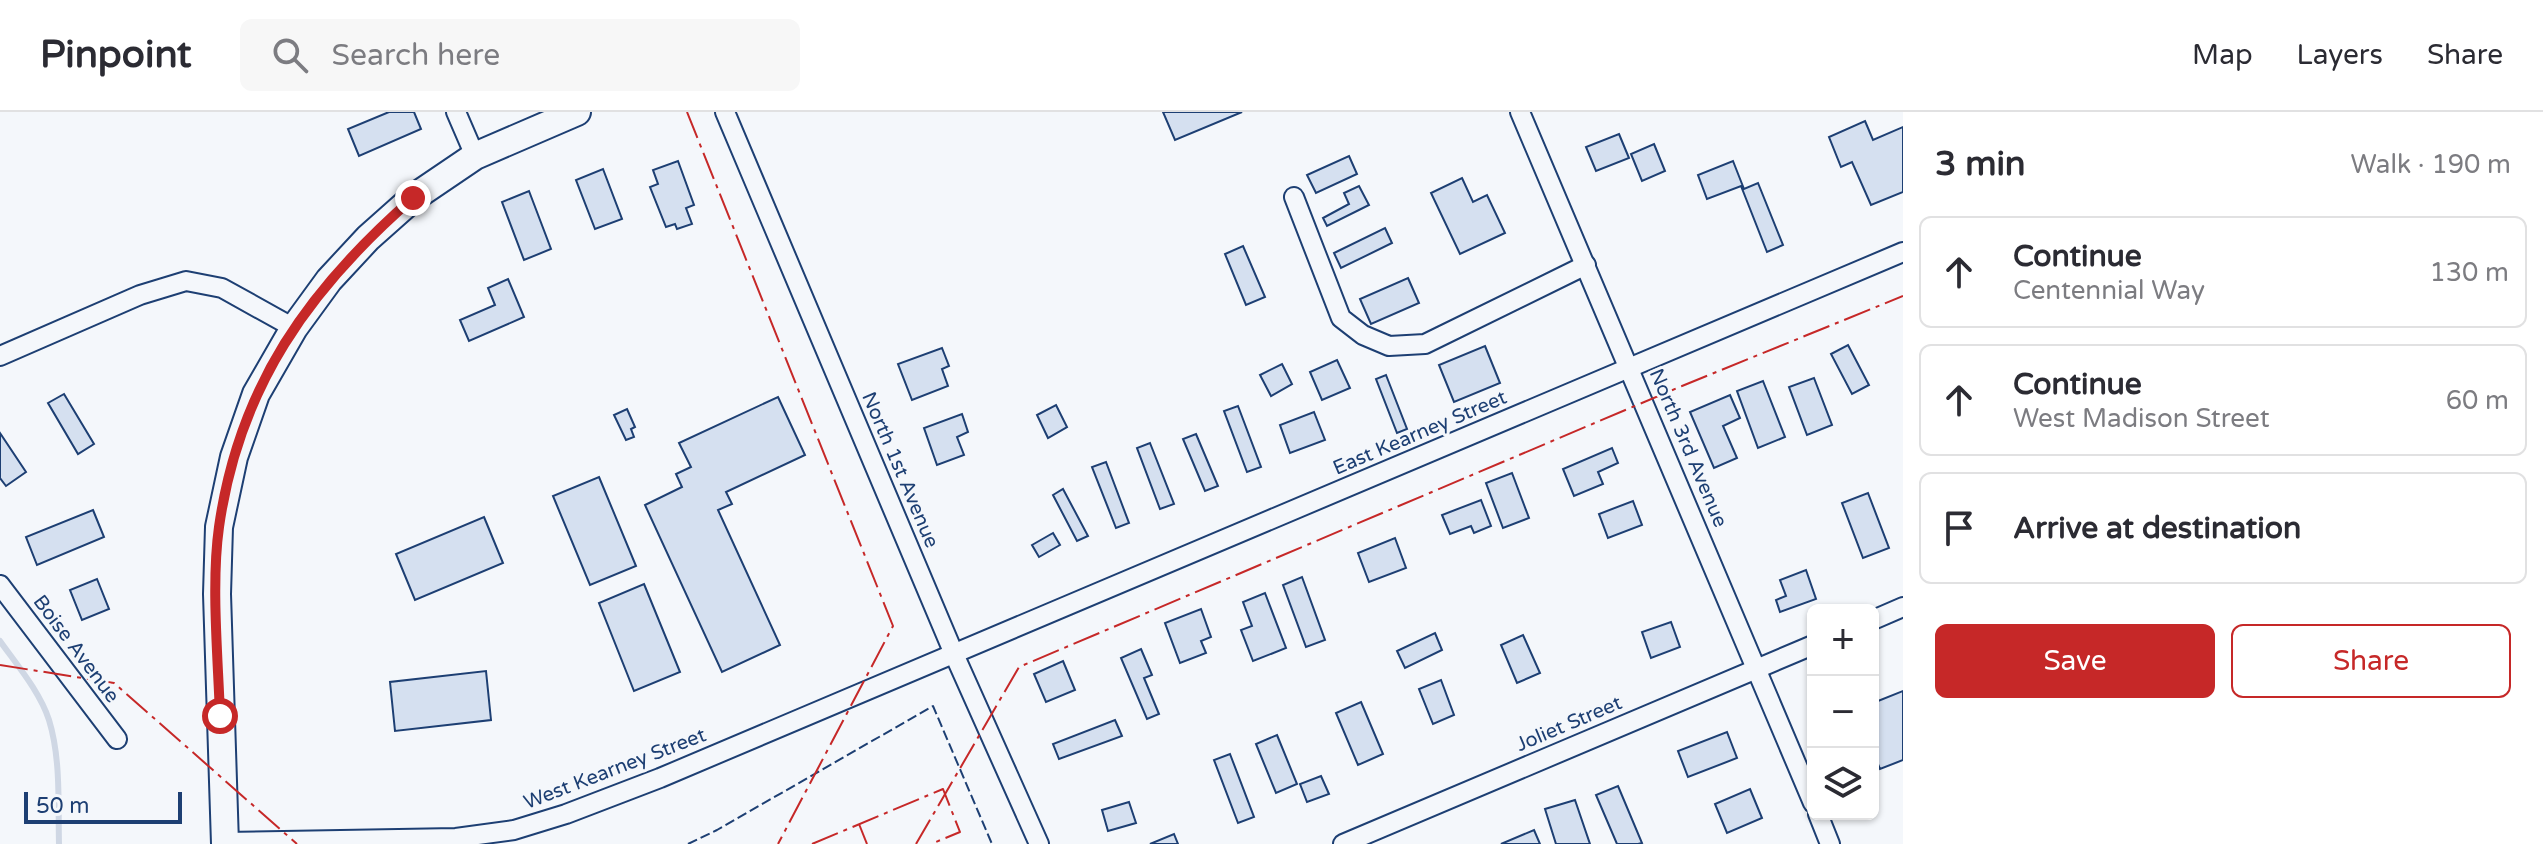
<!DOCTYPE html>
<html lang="en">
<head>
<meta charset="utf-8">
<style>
	:root { --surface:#fff; --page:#f7f7f7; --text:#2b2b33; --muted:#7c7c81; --line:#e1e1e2; --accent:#c62828 }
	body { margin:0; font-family:"Varela Round",sans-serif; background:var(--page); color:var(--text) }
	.controls { position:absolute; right:24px; bottom:24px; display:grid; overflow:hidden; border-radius:12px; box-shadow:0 2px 6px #0004 }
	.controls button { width:72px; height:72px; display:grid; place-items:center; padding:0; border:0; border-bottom:2px solid var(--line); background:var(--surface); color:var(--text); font:40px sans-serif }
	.scale { position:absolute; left:24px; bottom:20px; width:158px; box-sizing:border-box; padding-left:8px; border:4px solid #1d3f73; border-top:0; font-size:22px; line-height:28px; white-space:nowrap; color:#1d3f73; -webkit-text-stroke:6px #f4f7fb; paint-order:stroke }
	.stop { position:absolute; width:24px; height:24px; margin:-18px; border:6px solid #c62828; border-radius:50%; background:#fff }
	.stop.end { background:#c62828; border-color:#fff; box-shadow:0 2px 8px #0008 }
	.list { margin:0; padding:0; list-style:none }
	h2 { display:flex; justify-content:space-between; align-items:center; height:104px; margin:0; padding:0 32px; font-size:34px }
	h2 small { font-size:26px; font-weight:400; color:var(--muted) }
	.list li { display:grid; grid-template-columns:52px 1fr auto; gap:24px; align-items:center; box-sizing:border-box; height:112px; margin:0 16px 16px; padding:0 16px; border:2px solid var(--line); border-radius:12px }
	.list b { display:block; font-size:30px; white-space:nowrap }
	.list p { margin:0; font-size:26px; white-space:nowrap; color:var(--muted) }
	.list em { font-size:26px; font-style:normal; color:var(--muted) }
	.actions { display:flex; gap:16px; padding:24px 32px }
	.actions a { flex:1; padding:18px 0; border:2px solid var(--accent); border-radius:12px; text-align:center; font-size:28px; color:var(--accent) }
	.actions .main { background:var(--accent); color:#fff }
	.icon { flex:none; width:44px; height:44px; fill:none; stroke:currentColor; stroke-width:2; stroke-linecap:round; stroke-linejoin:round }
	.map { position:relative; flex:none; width:1903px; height:732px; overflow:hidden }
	header { display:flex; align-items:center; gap:48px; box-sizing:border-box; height:112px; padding:0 40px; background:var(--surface); border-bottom:2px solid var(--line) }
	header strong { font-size:38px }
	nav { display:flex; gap:44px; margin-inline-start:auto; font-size:28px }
	.search { width:560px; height:72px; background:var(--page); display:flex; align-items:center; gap:20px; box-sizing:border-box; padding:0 28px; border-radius:12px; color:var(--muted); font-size:30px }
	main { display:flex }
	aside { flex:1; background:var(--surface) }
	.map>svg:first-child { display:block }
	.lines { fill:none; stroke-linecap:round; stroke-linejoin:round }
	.stream { stroke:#cfd7e4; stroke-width:6 }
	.building { fill:#d5e0f0; stroke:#1d3f73; stroke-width:2 }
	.minor-casing { stroke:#1d3f73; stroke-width:22 }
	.secondary-casing { stroke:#1d3f73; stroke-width:30 }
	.minor { stroke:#f4f7fb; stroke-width:18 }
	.secondary { stroke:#f4f7fb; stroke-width:26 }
	.fence { stroke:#1d3f73; stroke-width:2; stroke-dasharray:10 4; stroke-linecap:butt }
	.power { stroke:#c62828; stroke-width:2; stroke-dasharray:28 6 4 6; stroke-linecap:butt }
	.route { stroke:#c62828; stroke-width:10 }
	.labels { text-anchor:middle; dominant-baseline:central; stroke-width:6; stroke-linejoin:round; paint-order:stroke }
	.street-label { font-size:20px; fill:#1d3f73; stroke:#f4f7fb }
</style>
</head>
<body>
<header>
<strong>Pinpoint</strong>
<div class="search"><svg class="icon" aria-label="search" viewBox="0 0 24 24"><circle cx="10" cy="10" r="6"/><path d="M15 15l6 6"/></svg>Search here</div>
<nav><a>Map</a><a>Layers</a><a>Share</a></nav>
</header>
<main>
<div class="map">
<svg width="1903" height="732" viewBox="0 0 1903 732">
	<rect width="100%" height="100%" fill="#f4f7fb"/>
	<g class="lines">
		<path class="stream" d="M0,529c17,24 40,51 49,79 12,39 9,84 10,124"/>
	</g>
	<g class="building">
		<path d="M389,0h25l7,17 -62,27 -11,-27z"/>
		<path d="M1163,0h79l-67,28z"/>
		<path d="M1865,9l8,19 30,-13v65l-32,13 -19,-43 -11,5 -12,-30z"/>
		<path d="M1619,22l10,24 -33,13 -10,-24z"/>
		<path d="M1654,32l11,27 -23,10 -11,-27z"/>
		<path d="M1349,44l8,18 -41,19 -9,-18z"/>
		<path d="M678,49l16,44 -8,3 6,16 -15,5 -2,-5 -9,3 -16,-40 8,-3 -5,-14z"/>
		<path d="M1733,49l11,28 14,-6 25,62 -16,7 -26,-66 -34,13 -9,-24z"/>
		<path d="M603,57l19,50 -27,10 -19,-49z"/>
		<path d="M1462,66l11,24 14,-7 18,38 -45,21 -29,-61z"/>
		<path d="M1359,74l10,19 -42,21 -4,-8 26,-14 -5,-11z"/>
		<path d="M529,79l22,58 -27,11 -22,-58z"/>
		<path d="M1385,116l7,15 -51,25 -7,-15z"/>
		<path d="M1243,134l22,51 -19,8 -21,-51z"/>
		<path d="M1408,166l11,25 -48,21 -11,-25z"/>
		<path d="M508,167l16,38 -55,24 -9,-21 35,-15 -7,-17z"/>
		<path d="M1848,233l21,40 -17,9 -21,-40z"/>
		<path d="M1485,234l15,37 -46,19 -15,-37z"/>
		<path d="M942,236l7,18 -7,3 6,17 -36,14 -14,-36z"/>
		<path d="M1337,248l13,28 -28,12 -12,-28z"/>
		<path d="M1282,252l10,20 -21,12 -11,-21z"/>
		<path d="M1386,263l21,54 -10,4 -21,-54z"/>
		<path d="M1814,266l18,47 -25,10 -18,-48z"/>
		<path d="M1763,269l22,56 -27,11 -21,-57z"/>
		<path d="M64,282l30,50 -16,10 -30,-51z"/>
		<path d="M1730,283l10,23 -17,8 14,32 -23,10 -24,-56z"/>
		<path d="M778,285l27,58 -79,37 6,12 -14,6 62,135 -58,27 -77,-167 37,-18 -6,-13 15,-7 -12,-24z"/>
		<path d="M1056,293l11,22 -19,11 -11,-23z"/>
		<path d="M1238,294l23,61 -14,5 -23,-61z"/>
		<path d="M627,297l8,18 -4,2 3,8 -8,3 -12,-25z"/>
		<path d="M1314,300l11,28 -35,13 -10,-28z"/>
		<path d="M962,302l6,18 -11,5 7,18 -27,10 -13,-37z"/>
		<path d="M0,321l26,39 -20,14 -6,-8z"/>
		<path d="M1196,322l22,52 -13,5 -22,-52z"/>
		<path d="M1150,331l24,61 -14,5 -23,-61z"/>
		<path d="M1612,336l6,15 -20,9 5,12 -29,12 -11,-27z"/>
		<path d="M1106,350l23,61 -13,5 -24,-61z"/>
		<path d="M1512,361l17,45 -26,10 -17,-45z"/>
		<path d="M599,365l37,89 -46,19 -37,-89z"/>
		<path d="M1063,377l25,47 -11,5 -24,-46z"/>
		<path d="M1868,381l21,55 -26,10 -21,-55z"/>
		<path d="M1481,388l10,26 -17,7 -3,-7 -21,8 -8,-19z"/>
		<path d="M1633,389l9,24 -34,13 -9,-24z"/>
		<path d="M93,398l11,27 -67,28 -11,-28z"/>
		<path d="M484,405l19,46 -88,37 -19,-46z"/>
		<path d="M1053,421l7,12 -21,12 -7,-12z"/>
		<path d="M1395,426l11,30 -37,14 -11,-29z"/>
		<path d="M1806,458l10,29 -36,13 -4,-12 10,-4 -6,-16z"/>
		<path d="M1302,465l23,63 -19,7 -23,-62z"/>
		<path d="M97,467l12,30 -27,11 -12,-30z"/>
		<path d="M644,472l36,88 -46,19 -35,-88z"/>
		<path d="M1265,481l21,55 -33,13 -12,-31 11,-4 -9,-24z"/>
		<path d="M1201,497l10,28 -10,4 5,12 -26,10 -15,-40z"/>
		<path d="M1671,510l9,25 -29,11 -9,-26z"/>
		<path d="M1435,521l7,17 -37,18 -8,-17z"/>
		<path d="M1523,523l17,38 -23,10 -16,-38z"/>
		<path d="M1141,537l11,26 -8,3 15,36 -12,5 -26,-61z"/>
		<path d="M1063,549l12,29 -29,12 -12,-28z"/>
		<path d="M486,559l5,49 -96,11 -5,-49z"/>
		<path d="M1441,568l13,35 -21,9 -14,-35z"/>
		<path d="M1903,579v69l-23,9 -7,-17v-49z"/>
		<path d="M1361,590l22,52 -25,11 -22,-52z"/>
		<path d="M1115,608l7,16 -63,23 -6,-15z"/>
		<path d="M1727,620l10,26 -49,19 -10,-26z"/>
		<path d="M1277,623l20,49 -21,9 -20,-49z"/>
		<path d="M1230,642l24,63 -16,6 -24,-63z"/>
		<path d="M1321,664l8,18 -22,8 -7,-18z"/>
		<path d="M1618,674l24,57 -4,1h-21l-21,-49z"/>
		<path d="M1750,677l12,29 -35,15 -12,-29z"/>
		<path d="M1575,688l15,44h-34l-11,-35z"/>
		<path d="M1129,690l7,21 -28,8 -6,-21z"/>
		<path d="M1534,718l6,14h-39z"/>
		<path d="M1174,722l4,10h-28z"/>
	</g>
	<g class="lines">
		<defs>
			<g id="minor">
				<path d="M456,0l19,44"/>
				<path d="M725,0l229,542 85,190"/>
				<path d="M1520,0l293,691"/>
				<path d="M1294,85l47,121 22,17 26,11 36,-2 161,-79"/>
				<path d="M0,244l140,-61 46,-14 36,7 72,40"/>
				<path d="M0,473l117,154"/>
				<path d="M1873,508l30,-13"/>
				<path d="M1818,702l12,30"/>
				<path d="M225,730l231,-4 58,-8 52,-16 94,-36 1243,-526"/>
				<path d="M1343,732l470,-199"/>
			</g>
			<path id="secondary" d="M225,732l-8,-250 2,-67 15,-70 22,-63 38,-66 35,-48 39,-42 45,-40 62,-42 102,-44"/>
		</defs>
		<use href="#minor" class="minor-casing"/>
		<use href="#secondary" class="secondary-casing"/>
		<use href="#minor" class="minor"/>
		<use href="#secondary" class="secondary"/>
		<path class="fence" d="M688,732l29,-14 216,-124 59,138"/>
		<g class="power">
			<path d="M687,0l206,514 -115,218"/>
			<path d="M0,553l114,18 183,161"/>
			<path d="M859,712l8,20"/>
			<path d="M812,732l131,-55 17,43 -29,12"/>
			<path d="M916,732l103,-177 663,-281 221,-90"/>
		</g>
	</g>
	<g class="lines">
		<path class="route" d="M220,604c-2,-59 -9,-132 -1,-189 20,-141 90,-238 194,-329"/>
	</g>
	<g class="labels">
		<g class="street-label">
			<text transform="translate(1420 321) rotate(-23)">East Kearney Street</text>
			<text transform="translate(1688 336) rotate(67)">North 3rd Avenue</text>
			<text transform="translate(900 358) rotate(67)">North 1st Avenue</text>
			<text transform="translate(76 537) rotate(53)">Boise Avenue</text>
			<text transform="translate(1569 612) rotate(-23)">Joliet Street</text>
			<text transform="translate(615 657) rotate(-21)">West Kearney Street</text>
		</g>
	</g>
</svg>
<div class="controls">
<button>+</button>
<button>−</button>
<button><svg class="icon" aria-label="layers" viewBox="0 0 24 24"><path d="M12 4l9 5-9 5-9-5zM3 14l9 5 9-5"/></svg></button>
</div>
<div class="scale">50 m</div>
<div class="stop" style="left:220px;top:604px"></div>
<div class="stop end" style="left:413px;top:86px"></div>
</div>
<aside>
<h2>3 min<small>Walk · 190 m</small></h2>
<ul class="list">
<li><svg class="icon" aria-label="ahead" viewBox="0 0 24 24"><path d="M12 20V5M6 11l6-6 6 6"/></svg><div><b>Continue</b><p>Centennial Way</p></div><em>130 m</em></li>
<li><svg class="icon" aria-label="ahead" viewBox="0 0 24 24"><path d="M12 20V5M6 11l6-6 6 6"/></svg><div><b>Continue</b><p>West Madison Street</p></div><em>60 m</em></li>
<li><svg class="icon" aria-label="arrive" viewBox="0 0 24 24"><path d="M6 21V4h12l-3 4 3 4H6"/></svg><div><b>Arrive at destination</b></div></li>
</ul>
<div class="actions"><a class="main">Save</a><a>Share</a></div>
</aside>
</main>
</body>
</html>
